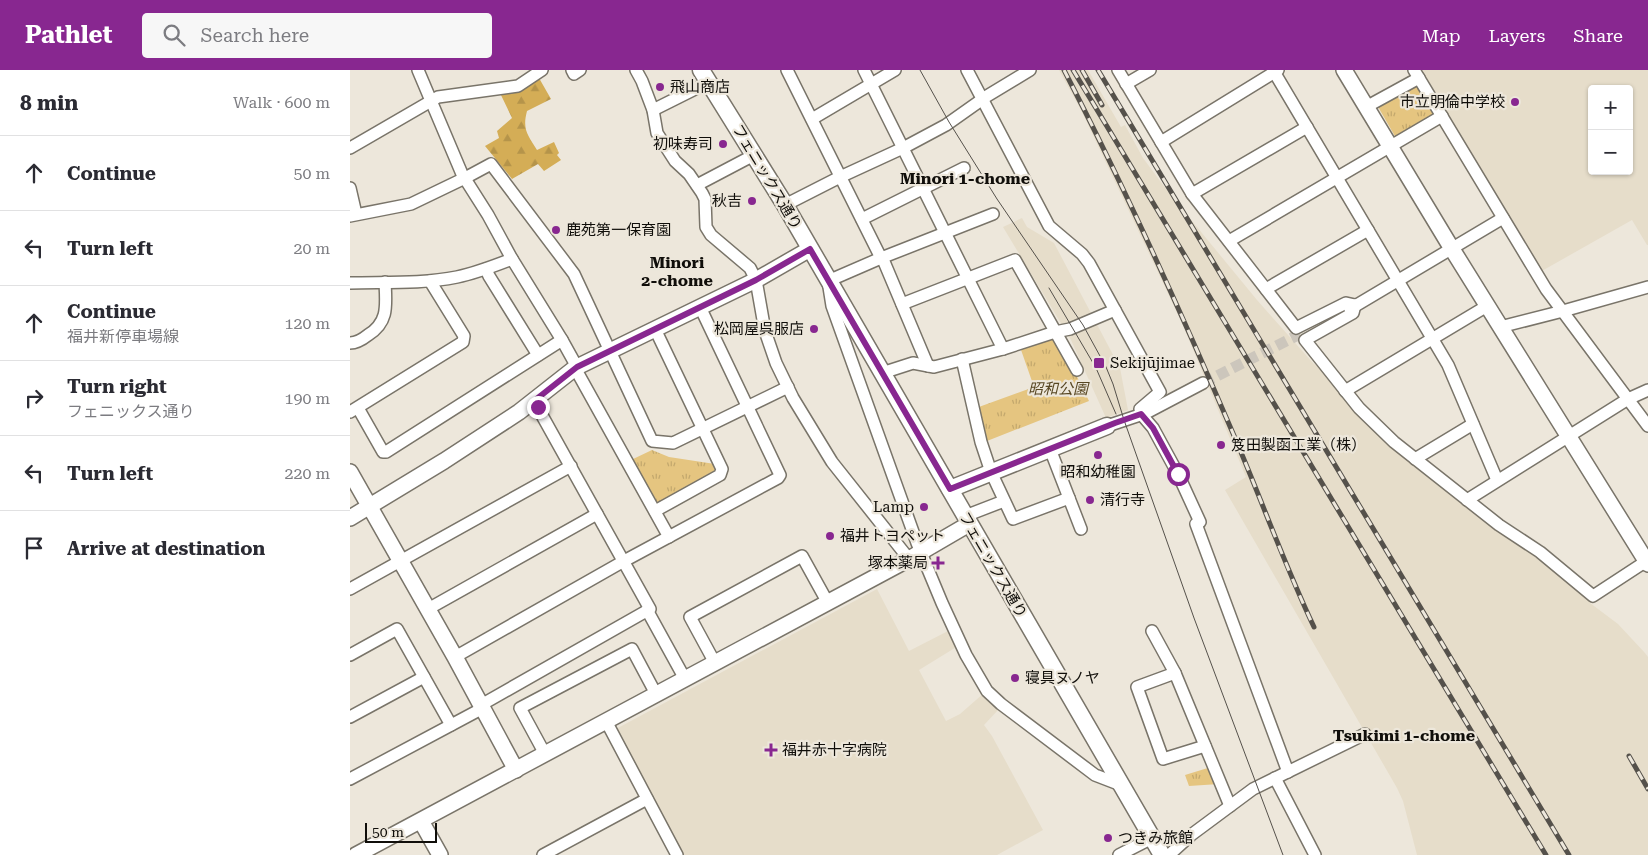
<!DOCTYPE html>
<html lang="en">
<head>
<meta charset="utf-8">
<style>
	:root { --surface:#fff; --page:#f7f7f7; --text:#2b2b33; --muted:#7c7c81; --line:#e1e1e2; --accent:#882790 }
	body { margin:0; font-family:"Roboto Serif","Noto Sans JP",serif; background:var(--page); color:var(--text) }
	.controls { position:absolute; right:15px; top:15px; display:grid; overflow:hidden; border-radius:5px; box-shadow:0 1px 4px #0004 }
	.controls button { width:45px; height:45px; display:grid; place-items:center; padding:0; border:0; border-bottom:1px solid var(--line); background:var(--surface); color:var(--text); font:25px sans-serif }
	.scale { position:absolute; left:15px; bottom:12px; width:72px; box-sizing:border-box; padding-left:5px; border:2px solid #100e0a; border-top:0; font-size:14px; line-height:18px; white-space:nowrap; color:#100e0a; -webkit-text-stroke:4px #ede7db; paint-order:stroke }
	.stop { position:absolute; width:15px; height:15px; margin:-11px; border:4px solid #882790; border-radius:50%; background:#fff }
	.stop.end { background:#882790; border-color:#fff; box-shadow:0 1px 5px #0008 }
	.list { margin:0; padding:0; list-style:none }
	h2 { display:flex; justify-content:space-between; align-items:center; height:65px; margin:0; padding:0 20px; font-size:21px }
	h2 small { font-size:16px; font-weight:400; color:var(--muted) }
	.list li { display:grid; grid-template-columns:32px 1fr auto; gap:15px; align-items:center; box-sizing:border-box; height:75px; padding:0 20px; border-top:1px solid var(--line) }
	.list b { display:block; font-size:19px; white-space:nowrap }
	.list p { margin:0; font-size:16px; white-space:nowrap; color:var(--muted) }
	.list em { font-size:16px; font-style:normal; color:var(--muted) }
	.icon { flex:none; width:28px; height:28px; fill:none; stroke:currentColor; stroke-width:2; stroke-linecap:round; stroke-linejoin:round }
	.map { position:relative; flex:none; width:1298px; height:785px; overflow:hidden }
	header { display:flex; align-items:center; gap:30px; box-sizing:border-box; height:70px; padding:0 25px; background:var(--accent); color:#fff }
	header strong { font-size:24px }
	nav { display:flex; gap:28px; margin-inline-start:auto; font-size:18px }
	.search { width:350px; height:45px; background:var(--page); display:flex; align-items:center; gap:12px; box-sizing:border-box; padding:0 18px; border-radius:5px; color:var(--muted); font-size:19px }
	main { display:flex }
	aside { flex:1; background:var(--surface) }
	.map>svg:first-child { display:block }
	.built { fill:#e6ddca; fill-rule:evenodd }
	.forest { fill:url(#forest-firs) }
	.park { fill:url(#park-tufts) }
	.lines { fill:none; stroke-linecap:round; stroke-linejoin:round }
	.minor-tunnel { stroke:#ccc6bc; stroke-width:11; stroke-dasharray:11 5.5; stroke-linecap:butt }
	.minor-casing { stroke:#797469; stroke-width:14 }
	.tertiary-casing { stroke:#797469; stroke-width:18 }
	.secondary-casing { stroke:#797469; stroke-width:19 }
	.minor { stroke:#fff; stroke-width:11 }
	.tertiary { stroke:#fff; stroke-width:15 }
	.secondary { stroke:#fff; stroke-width:16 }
	.tram { stroke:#55514b; stroke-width:1 }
	.rail-casing { stroke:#55514b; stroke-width:5 }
	.rail { stroke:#ede7db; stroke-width:3; stroke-dasharray:9; stroke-linecap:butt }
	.route { stroke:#882790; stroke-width:6 }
	.poi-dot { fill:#882790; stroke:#ede7db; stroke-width:2 }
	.labels { text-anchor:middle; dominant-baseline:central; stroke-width:4.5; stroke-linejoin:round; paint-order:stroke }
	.poi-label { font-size:15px; fill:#100e0a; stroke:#ede7db; text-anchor:start }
	.street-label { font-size:15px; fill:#100e0a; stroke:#ede7db }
	.park-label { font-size:15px; font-style:italic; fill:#584723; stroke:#ede7db }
	.neighbourhood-label { font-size:16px; font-weight:bold; fill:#100e0a; stroke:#ede7db }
</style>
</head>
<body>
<header>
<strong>Pathlet</strong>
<div class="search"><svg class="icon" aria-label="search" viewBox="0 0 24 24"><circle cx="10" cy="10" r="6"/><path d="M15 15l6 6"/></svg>Search here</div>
<nav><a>Map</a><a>Layers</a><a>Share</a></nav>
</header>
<main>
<aside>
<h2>8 min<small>Walk · 600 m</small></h2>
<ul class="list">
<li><svg class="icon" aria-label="ahead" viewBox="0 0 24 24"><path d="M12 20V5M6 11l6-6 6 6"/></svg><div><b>Continue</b></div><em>50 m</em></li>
<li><svg class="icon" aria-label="left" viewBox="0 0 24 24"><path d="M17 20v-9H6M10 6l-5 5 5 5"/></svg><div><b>Turn left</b></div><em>20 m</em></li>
<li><svg class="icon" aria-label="ahead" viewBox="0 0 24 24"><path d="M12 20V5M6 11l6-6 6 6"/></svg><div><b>Continue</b><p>福井新停車場線</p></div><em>120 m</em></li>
<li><svg class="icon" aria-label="right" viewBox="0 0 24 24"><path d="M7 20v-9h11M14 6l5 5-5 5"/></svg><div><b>Turn right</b><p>フェニックス通り</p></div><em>190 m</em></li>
<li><svg class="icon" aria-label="left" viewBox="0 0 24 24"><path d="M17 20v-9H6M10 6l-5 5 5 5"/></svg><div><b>Turn left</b></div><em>220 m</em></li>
<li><svg class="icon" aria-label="arrive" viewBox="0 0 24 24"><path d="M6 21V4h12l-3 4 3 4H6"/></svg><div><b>Arrive at destination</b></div></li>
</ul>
</aside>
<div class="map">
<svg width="1298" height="785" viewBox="0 0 1298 785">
	<defs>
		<pattern id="forest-firs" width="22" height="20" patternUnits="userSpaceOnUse" patternTransform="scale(1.25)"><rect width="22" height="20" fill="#d4ad56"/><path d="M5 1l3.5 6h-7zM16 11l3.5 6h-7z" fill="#b5944a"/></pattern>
		<pattern id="park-tufts" width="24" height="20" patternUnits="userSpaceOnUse" patternTransform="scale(1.25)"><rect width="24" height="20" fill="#e5c580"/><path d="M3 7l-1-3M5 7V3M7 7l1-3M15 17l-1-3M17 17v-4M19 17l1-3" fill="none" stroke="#c3a86d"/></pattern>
	</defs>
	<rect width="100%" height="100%" fill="#ede7db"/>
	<g class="built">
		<path d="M709,0h29l33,57 4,-2 18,33 26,35 88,107 56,63 15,13 23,29 240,196 -1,2 28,21 27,29 3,4v198h-231l-14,-54 -6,-13 -172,-298 21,-13 -64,-154 -100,-211z"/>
		<path d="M1072,0h226v175h-1l-15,-25 -92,52zM1242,19h37v82h-37z"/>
		<path d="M672,148l5,9 27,16 66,125 8,42 -22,8 -35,-78 -68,-113z"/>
		<path d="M527,519l32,62 41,-21 8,16 -39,24 27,51 14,-7 24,-21 15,16 -15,16 8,11 51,94 -46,25h-314l-67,-126z"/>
	</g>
	<path class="forest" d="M189,8l12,21 -24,12c-5,19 1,24 10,39l17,-8 5,11 -2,2 4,5 -17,11 -6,-7 -26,15 -27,-33 14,-8 -2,-7 15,-13 -12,-25z"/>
	<g class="park">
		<path d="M1067,12l20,34 -41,22 -19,-33z"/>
		<path d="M706,264l33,67 -102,40 -11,-33 58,-21 -14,-40z"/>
		<path d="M302,380l17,7 46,7 2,4 -2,6 -55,30 -6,-2 -23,-42z"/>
		<path d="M861,697l8,17 -30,2 -4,-11z"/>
	</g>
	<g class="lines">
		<path class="minor-tunnel" d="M853,313l97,-49"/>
		<defs>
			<g id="minor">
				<path d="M68,0l44,104 26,41 24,44 50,81"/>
				<path d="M222,0l2,4 6,-4"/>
				<path d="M286,0l6,11 11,29 4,23 18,28 14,13 13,19 3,6 1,28 5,8 39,33 6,12 9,51 11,32 17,35 39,64 77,97"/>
				<path d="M437,0l94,188"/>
				<path d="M514,0l139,279"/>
				<path d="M617,0l82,156 33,28 7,9 71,129 -20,17 1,5 12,14 25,46 22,48 -4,2 92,248"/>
				<path d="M768,0l74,124 104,134 50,-25 9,2"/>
				<path d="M923,0l175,295 49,115"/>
				<path d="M1064,0l132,219 102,137"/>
				<path d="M776,14l24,-14"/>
				<path d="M1016,37l53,-29"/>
				<path d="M303,40l56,-28"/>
				<path d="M462,49l83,-49"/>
				<path d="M811,72l117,-72"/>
				<path d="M0,78l88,-51 80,-11 24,-16"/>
				<path d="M347,115l57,-30"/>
				<path d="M0,118l6,26"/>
				<path d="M842,124l115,-67"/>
				<path d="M435,135l55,-28 63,-29 43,-23 41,-29 43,-26"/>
				<path d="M643,144l-112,44 -53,23 4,25 85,237 25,60 24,52 21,36 14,13 94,71 26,10"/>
				<path d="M0,146l61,-12 54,-26 26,-14 83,110 78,167 21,2 115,-56"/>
				<path d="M512,149l102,-51"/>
				<path d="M879,171l213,-125"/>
				<path d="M532,187l46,109"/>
				<path d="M136,199l3,7 49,79"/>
				<path d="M0,213c36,-1 72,1 107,-6 19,-4 37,-11 55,-18"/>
				<path d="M916,219l102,-59"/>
				<path d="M552,234l113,-44 62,110"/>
				<path d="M1005,235l-2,8 -48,27 54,68 35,34 105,83 41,27 53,44 55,-36"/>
				<path d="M1000,239l153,-91"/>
				<path d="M1150,257l63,-16 85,-24"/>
				<path d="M305,259l67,140 -2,6 -65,36"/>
				<path d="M0,273c6,0 13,-4 18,-8 21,-13 18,-30 17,-53"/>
				<path d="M612,289l19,83 10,30 22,47 56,-21"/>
				<path d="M225,298l94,169"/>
				<path d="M532,303l31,-10 21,4 69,-18 52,-17 15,-3 45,-19"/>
				<path d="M995,321l142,-85"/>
				<path d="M8,338l25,44h3l176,-112 15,27"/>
				<path d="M0,342l113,-70 1,-6 -34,-55"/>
				<path d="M757,356l39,-13 57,-30"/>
				<path d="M700,379l31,80"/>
				<path d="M1065,389l58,-35"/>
				<path d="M1117,430l161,-101 20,-9"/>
				<path d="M615,446l39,-15"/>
				<path d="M0,519l221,-123"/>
				<path d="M78,539l169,-95"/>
				<path d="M297,540l38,69"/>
				<path d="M802,561l23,42 55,133"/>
				<path d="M0,585l47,-26 54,96"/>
				<path d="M105,587l169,-96 154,-83 2,-3 -80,-168"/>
				<path d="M365,593l-25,-46 112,-61 26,47"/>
				<path d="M825,603l-38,14 26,72 42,-13"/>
				<path d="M131,635l169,-96 -116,-208"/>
				<path d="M0,647l74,-40"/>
				<path d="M256,651l71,134"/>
				<path d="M195,684l-25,-46 112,-59 24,45"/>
				<path d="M925,708l40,77"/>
				<path d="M0,709l133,-71"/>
				<path d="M193,785l104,-56"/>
				<path d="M769,785l33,-17"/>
				<path d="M819,785l22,-20 62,-46 112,-55"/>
			</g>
			<g id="tertiary">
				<path d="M994,0l108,179 196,315"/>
				<path d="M0,402l105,185 61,113"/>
				<path d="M0,448l94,-57 75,-49 56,-44 181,-88 54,-31"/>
				<path d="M71,751l19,34"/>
				<path d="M6,785l553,-296 60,-35"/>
			</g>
			<g id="secondary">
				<path d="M351,0l84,135 377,650"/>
				<path d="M600,419l157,-63"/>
			</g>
		</defs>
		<use href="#minor" class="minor-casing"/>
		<use href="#tertiary" class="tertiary-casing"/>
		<use href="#secondary" class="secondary-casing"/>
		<use href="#minor" class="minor"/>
		<use href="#tertiary" class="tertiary"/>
		<use href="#secondary" class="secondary"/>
		<g class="tram">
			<path d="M570,0l29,52 48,77 86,126 23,42 7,17 11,36 70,198 89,237"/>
			<path d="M699,218l47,80 20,46"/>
		</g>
		<defs>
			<g id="rail">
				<path d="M714,0c62,120 118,244 171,368 27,63 50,128 79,189"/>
				<path d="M723,0l473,785"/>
				<path d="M732,0l20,35"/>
				<path d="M748,0l471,785"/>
				<path d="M1279,686l19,33"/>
			</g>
		</defs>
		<use href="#rail" class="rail-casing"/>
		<use href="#rail" class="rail"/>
	</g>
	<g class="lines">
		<path class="route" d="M188,337l-4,-6 43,-34 179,-87 54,-31 140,240 165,-66 26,-9 12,14 25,46"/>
	</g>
	<g class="poi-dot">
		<circle cx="310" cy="17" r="5"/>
		<circle cx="1165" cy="32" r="5"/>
		<circle cx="373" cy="74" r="5"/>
		<circle cx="402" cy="131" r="5"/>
		<circle cx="206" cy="160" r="5"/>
		<circle cx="464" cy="259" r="5"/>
		<rect x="743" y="287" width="12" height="12" rx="2.5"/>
		<circle cx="871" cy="375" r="5"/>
		<circle cx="748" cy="385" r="5"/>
		<circle cx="740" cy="430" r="5"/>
		<circle cx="574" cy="437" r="5"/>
		<circle cx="480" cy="466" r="5"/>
		<path d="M585.5 485.5h5v5h5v5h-5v5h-5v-5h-5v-5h5z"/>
		<circle cx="665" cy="608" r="5"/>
		<path d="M418.5 672.5h5v5h5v5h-5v5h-5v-5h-5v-5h5z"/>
		<circle cx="758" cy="768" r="5"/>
	</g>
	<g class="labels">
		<g class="poi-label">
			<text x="320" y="17">飛山商店</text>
			<text x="1155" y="32" text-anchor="end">市立明倫中学校</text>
			<text x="363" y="74" text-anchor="end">初味寿司</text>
			<text x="392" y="131" text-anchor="end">秋吉</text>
			<text x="216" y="160">鹿苑第一保育園</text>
			<text x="454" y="259" text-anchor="end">松岡屋呉服店</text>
			<text x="760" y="293">Sekijūjimae</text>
			<text x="881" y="375">笈田製函工業（株）</text>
			<text x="748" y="402" text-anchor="middle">昭和幼稚園</text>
			<text x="750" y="430">清行寺</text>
			<text x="564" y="437" text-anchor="end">Lamp</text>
			<text x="490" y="466">福井トヨペット</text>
			<text x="578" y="493" text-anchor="end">塚本薬局</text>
			<text x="675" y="608">寝具ヌノヤ</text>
			<text x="432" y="680">福井赤十字病院</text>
			<text x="768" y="768">つきみ旅館</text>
		</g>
		<g class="street-label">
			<text transform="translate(417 107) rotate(59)">フェニックス通り</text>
			<text transform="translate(643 495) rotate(60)">フェニックス通り</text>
		</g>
		<g class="park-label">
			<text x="708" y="319">昭和公園</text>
		</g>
		<g class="neighbourhood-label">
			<text x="615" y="108">Minori 1-chome</text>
			<text x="327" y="192">Minori<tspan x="327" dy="18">2-chome</tspan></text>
			<text x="1054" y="665">Tsukimi 1-chome</text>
		</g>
	</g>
</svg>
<div class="controls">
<button>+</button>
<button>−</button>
</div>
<div class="scale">50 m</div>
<div class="stop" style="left:828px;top:404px"></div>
<div class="stop end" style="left:188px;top:337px"></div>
</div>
</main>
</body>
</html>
